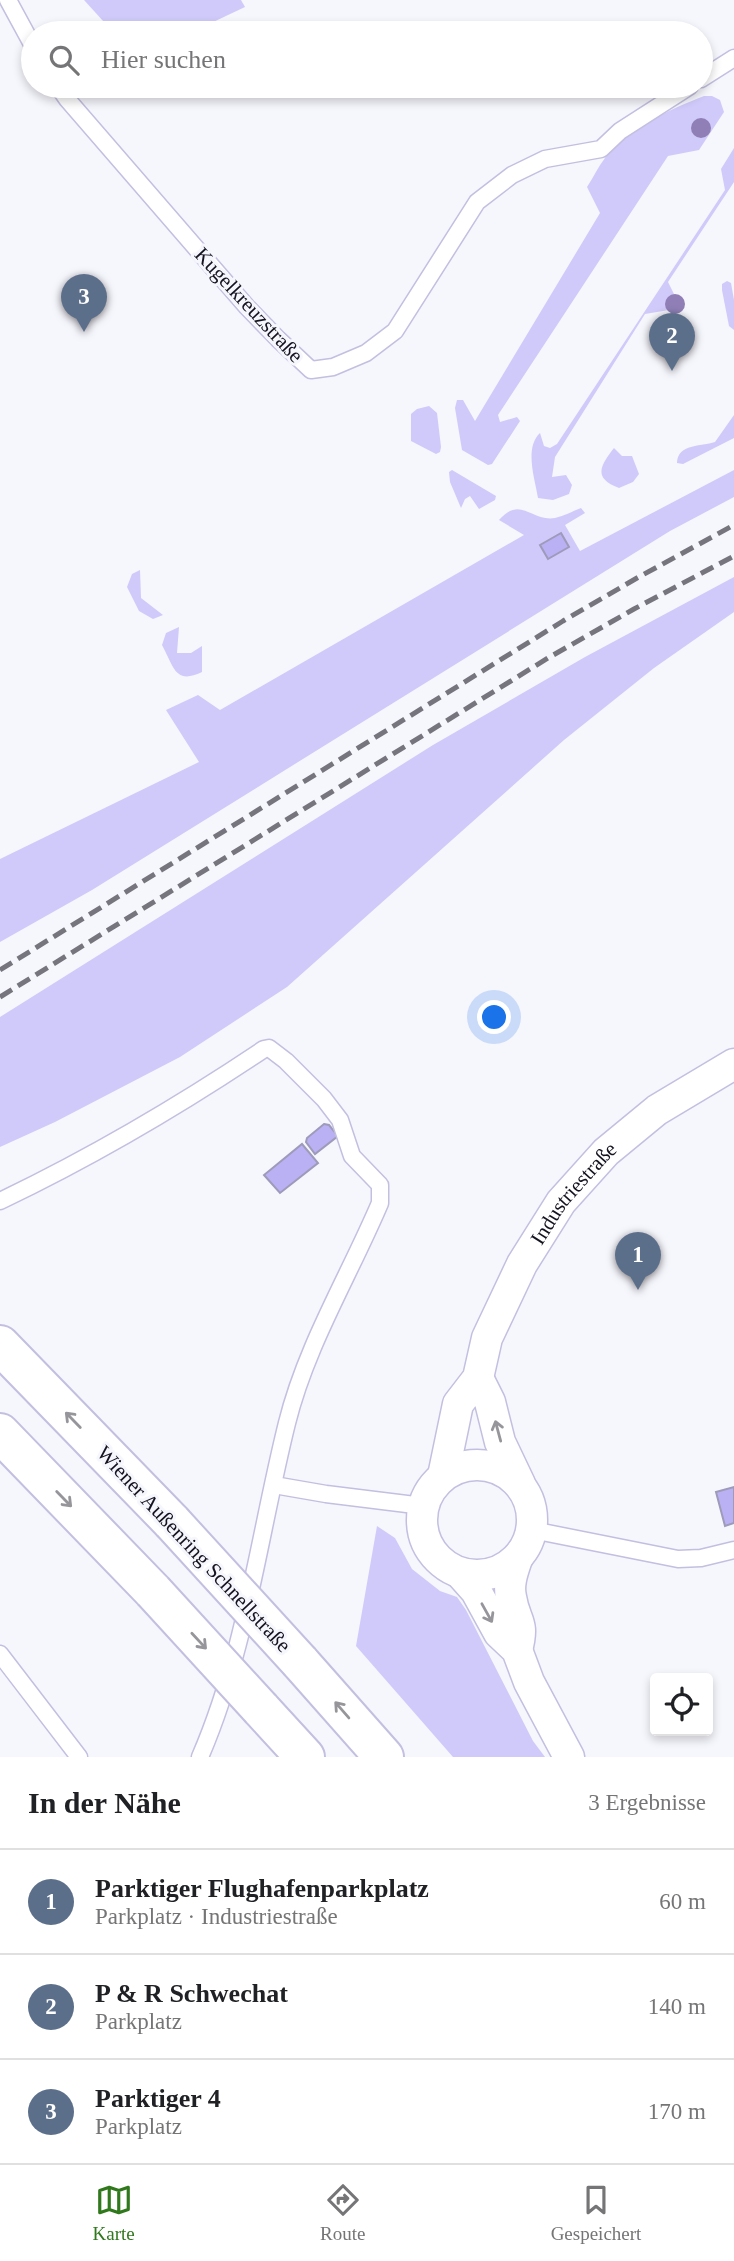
<!DOCTYPE html>
<html lang="de">
<head>
<meta charset="utf-8">
<style>
	:root { --surface:#fff; --page:#f2f2f2; --text:#202124; --muted:#757577; --line:#e0e0e0; --accent:#30781c }
	body { margin:0; font-family:"Times New Roman",serif; background:var(--page); color:var(--text) }
	.controls { position:absolute; right:21px; bottom:21px; display:grid; overflow:hidden; border-radius:7px; box-shadow:0 4px 10px #0003 }
	.controls button { width:63px; height:63px; display:grid; place-items:center; padding:0; border:0; border-bottom:2px solid var(--line); background:var(--surface); color:var(--text); font:35px sans-serif }
	.you { position:absolute; left:495px; top:1018px; width:24px; height:24px; margin:-18px; border:5px solid #fff; border-radius:50%; background:#1a73e8; box-shadow:0 0 0 10px #1a73e833 }
	.badge { display:grid; place-items:center; width:46px; height:46px; border-radius:50%; background:var(--accent); color:#fff; font-size:23px; font-weight:700 }
	.pin { position:absolute; translate:-50% -58px; filter:drop-shadow(0 2px 4px #0008) }
	.pin::after { content:''; position:absolute; top:37px; width:24px; height:21px; background:inherit; clip-path:polygon(0 0,100% 0,50% 100%) }
	.list { margin:0; padding:0; list-style:none }
	h2 { display:flex; justify-content:space-between; align-items:center; height:91px; margin:0; padding:0 28px; font-size:30px }
	h2 small { font-size:23px; font-weight:400; color:var(--muted) }
	.list li { display:grid; grid-template-columns:46px 1fr auto; gap:21px; align-items:center; box-sizing:border-box; height:105px; padding:0 28px; border-top:2px solid var(--line) }
	.list b { display:block; font-size:26px; white-space:nowrap }
	.list p { margin:0; font-size:23px; white-space:nowrap; color:var(--muted) }
	.list em { font-size:23px; font-style:normal; color:var(--muted) }
	.icon { flex:none; width:38px; height:38px; fill:none; stroke:currentColor; stroke-width:2; stroke-linecap:round; stroke-linejoin:round }
	.map { position:relative; flex:none; width:734px; height:1757px; overflow:hidden }
	.search { position:absolute; background:var(--surface); box-shadow:0 4px 10px #0003; left:21px; right:21px; top:21px; height:77px; display:flex; align-items:center; gap:18px; box-sizing:border-box; padding:0 24px; border-radius:38px; color:var(--muted); font-size:26px }
	.sheet { height:406px; background:var(--surface) }
	nav { display:flex; justify-content:space-around; align-items:center; box-sizing:border-box; height:98px; border-top:2px solid var(--line); background:var(--surface); font-size:19px; color:var(--muted) }
	nav a { display:grid; justify-items:center; gap:4px }
	nav .on { color:var(--accent) }
	.map>svg:first-child { display:block }
	.green { fill:#cfcaf9 }
	.building { fill:#b9b1f3; stroke:#9e9aba; stroke-width:2 }
	.lines { fill:none; stroke-linecap:round; stroke-linejoin:round }
	.lane-casing { stroke:#c3bfe0; stroke-width:19 }
	.street-casing { stroke:#c3bfe0; stroke-width:33 }
	.highway-casing { stroke:#c3bfe0; stroke-width:42 }
	.lane { stroke:#fff; stroke-width:16 }
	.street { stroke:#fff; stroke-width:30 }
	.highway { stroke:#fff; stroke-width:38 }
	.rail { stroke:#76757e; stroke-width:5; stroke-dasharray:14 7; stroke-linecap:butt }
	.highway-bridge-casing { stroke:#c3bfe0; stroke-width:42; stroke-linecap:butt }
	.highway-bridge { stroke:#fff; stroke-width:38 }
	.tree { fill:#8f7fb6 }
	.oneway { stroke:#96959a }
	.labels { text-anchor:middle; dominant-baseline:central; stroke-width:6; stroke-linejoin:round; paint-order:stroke }
	.street-label { font-size:21px; fill:#15131f; stroke:#f6f6fd }
</style>
</head>
<body>
<div class="map">
<svg width="734" height="1757" viewBox="0 0 734 1757">
	<rect width="100%" height="100%" fill="#f6f6fd"/>
	<g class="green">
		<path d="M84,0h157l4,7 -55,26h-76z"/>
		<path d="M704,96h8l8,4 4,12 -25,38 -31,6 -170,259 2,7 17,-5 3,4 -28,43 -4,1 -26,-15 -7,-42 2,-8h6l12,21 125,-208 -13,-26c6,-9 11,-20 18,-29 21,-29 66,-49 99,-62z"/>
		<path d="M734,148v34l-66,100 13,26 -36,6 -90,143 -3,20 14,-2 6,10 -3,9 -16,6 -15,-2c-3,-19 -14,-50 2,-65l4,13 6,2 7,-4 168,-254 -4,-21z"/>
		<path d="M727,281l4,2 3,17v30l-5,-4 -7,-36v-6z"/>
		<path d="M429,406l8,7 4,34 -1,5 -4,2 -25,-13v-27l6,-5z"/>
		<path d="M734,415v23l-51,26 -6,-1c1,-20 24,-16 38,-21z"/>
		<path d="M614,448l8,8h10l7,18 -6,8 -14,6c-26,-10 -19,-22 -5,-40z"/>
		<path d="M452,470l44,26 -1,4 -16,9 -9,-13 -5,3 -4,9 -11,-26 -1,-10z"/>
		<path d="M734,470v27l-64,34 -578,359 -92,52v-83l199,-97 -33,-52 32,-15 22,15 304,-175 -25,-15c22,-25 32,2 56,-2 9,-2 18,-7 26,-10l4,5 -20,12 15,26z"/>
		<path d="M140,570l1,28 22,17 -10,4 -14,-8 -12,-24 5,-13z"/>
		<path d="M734,577v35l-80,56 -90,72 -277,247 -107,70 -125,65 -55,25v-130l433,-272 152,-88z"/>
		<path d="M179,627l-2,26h14l11,-7v26c-27,13 -28,-5 -40,-27l4,-12z"/>
		<path d="M377,1526l18,12 17,31 28,22 17,6 9,13 67,131 12,16h-92l-97,-111z"/>
	</g>
	<g class="building">
		<path d="M561,533l8,14 -21,12 -8,-14z"/>
		<path d="M324,1124l5,1 9,11 -23,18 -9,-12 1,-4z"/>
		<path d="M302,1144l16,19 -38,30 -16,-18z"/>
		<path d="M734,1487v36l-9,3 -9,-34z"/>
	</g>
	<g class="lines">
		<defs>
			<g id="lane">
				<path d="M8,0l25,46"/>
				<path d="M701,79l33,-21"/>
				<path d="M58,86l9,13 180,208 31,32 33,31 22,-3 33,-14 29,-22 82,-129 35,-27 33,-16 56,-10 19,-18 70,-45"/>
				<path d="M0,1201c92,-44 179,-95 264,-152l5,-1 17,13 38,38 16,21 12,36 28,29v18c-31,73 -74,143 -93,220 -28,112 -41,228 -87,334"/>
				<path d="M274,1485l52,9 97,12"/>
				<path d="M532,1530l146,29 23,-1 33,-8"/>
				<path d="M0,1654l79,103"/>
			</g>
			<g id="street">
				<path d="M478,1378l12,24 10,40 20,42"/>
				<circle cx="477" cy="1520" r="55"/>
				<path id="s1" d="M443,1476l15,-72 20,-26 9,-40 35,-74 39,-62 45,-50 51,-42 77,-46"/>
				<path d="M517,1559c-4,12 -9,25 -6,38 4,26 14,23 6,53"/>
				<path d="M460,1573l16,18 23,42 18,17 12,32 40,75"/>
			</g>
			<g id="highway">
				<path d="M0,1345l172,177"/>
				<path d="M0,1433l153,158"/>
				<path d="M300,1662l84,95"/>
				<path d="M261,1709l44,48"/>
			</g>
		</defs>
		<use href="#lane" class="lane-casing"/>
		<use href="#street" class="street-casing"/>
		<use href="#highway" class="highway-casing"/>
		<use href="#lane" class="lane"/>
		<use href="#street" class="street"/>
		<use href="#highway" class="highway"/>
		<g class="rail">
			<path d="M0,970l563,-349 74,-43 97,-53"/>
			<path d="M0,997l548,-339 86,-49 100,-53"/>
		</g>
		<defs>
			<g id="highway-bridge">
				<path d="M172,1522l128,140"/>
				<path d="M153,1591l108,118"/>
			</g>
		</defs>
		<use href="#highway-bridge" class="highway-bridge-casing"/>
		<use href="#highway-bridge" class="highway-bridge"/>
	</g>
	<g class="tree">
		<circle cx="701" cy="128" r="10"/>
		<circle cx="675" cy="304" r="10"/>
	</g>
	<defs><path id="oneway-shaft" d="M-6 0H5M1.5-3L5.5 0L1.5 3" fill="none" stroke-width="1.6" stroke-linecap="round" stroke-linejoin="round" transform="scale(1.75)"/></defs>
	<g class="oneway">
		<use href="#oneway-shaft" transform="translate(73 1420) rotate(-134)"/>
		<use href="#oneway-shaft" transform="translate(498 1431) rotate(-105)"/>
		<use href="#oneway-shaft" transform="translate(64 1499) rotate(46)"/>
		<use href="#oneway-shaft" transform="translate(487 1613) rotate(61)"/>
		<use href="#oneway-shaft" transform="translate(199 1641) rotate(47)"/>
		<use href="#oneway-shaft" transform="translate(342 1710) rotate(-131)"/>
	</g>
	<g class="labels">
		<g class="street-label">
			<text transform="translate(249 305) rotate(47)">Kugelkreuzstraße</text>
			<text stroke="none"><textPath href="#s1" startOffset="317">Industriestraße</textPath></text>
			<text transform="translate(194 1549) rotate(47)">Wiener Außenring Schnellstraße</text>
		</g>
	</g>
</svg>
<div class="controls">
<button><svg class="icon" aria-label="locate" viewBox="0 0 24 24"><circle cx="12" cy="12" r="6"/><path d="M12 2v4M12 18v4M2 12h4M18 12h4"/></svg></button>
</div>
<div class="you"></div>
<div class="pin badge" style="left:638px;top:1290px;background:#5c6f8a">1</div>
<div class="pin badge" style="left:672px;top:371px;background:#5c6f8a">2</div>
<div class="pin badge" style="left:84px;top:332px;background:#5c6f8a">3</div>
<div class="search"><svg class="icon" aria-label="search" viewBox="0 0 24 24"><circle cx="10" cy="10" r="6"/><path d="M15 15l6 6"/></svg>Hier suchen</div>
</div>
<section class="sheet">
<h2>In der Nähe<small>3 Ergebnisse</small></h2>
<ul class="list">
<li><span class="badge" style="background:#5c6f8a">1</span><div><b>Parktiger Flughafenparkplatz</b><p>Parkplatz · Industriestraße</p></div><em>60 m</em></li>
<li><span class="badge" style="background:#5c6f8a">2</span><div><b>P &amp; R Schwechat</b><p>Parkplatz</p></div><em>140 m</em></li>
<li><span class="badge" style="background:#5c6f8a">3</span><div><b>Parktiger 4</b><p>Parkplatz</p></div><em>170 m</em></li>
</ul>
</section>
<nav>
<a class="on"><svg class="icon" aria-label="map" viewBox="0 0 24 24"><path d="M3 6l6-2 6 2 6-2v14l-6 2-6-2-6 2zM9 4v14M15 6v14"/></svg>Karte</a>
<a><svg class="icon" aria-label="directions" viewBox="0 0 24 24"><path d="M12 3l9 9-9 9-9-9zM9 14v-3h6M13 9l2 2-2 2"/></svg>Route</a>
<a><svg class="icon" aria-label="saved" viewBox="0 0 24 24"><path d="M7 4h10v16l-5-4-5 4z"/></svg>Gespeichert</a>
</nav>
</body>
</html>
